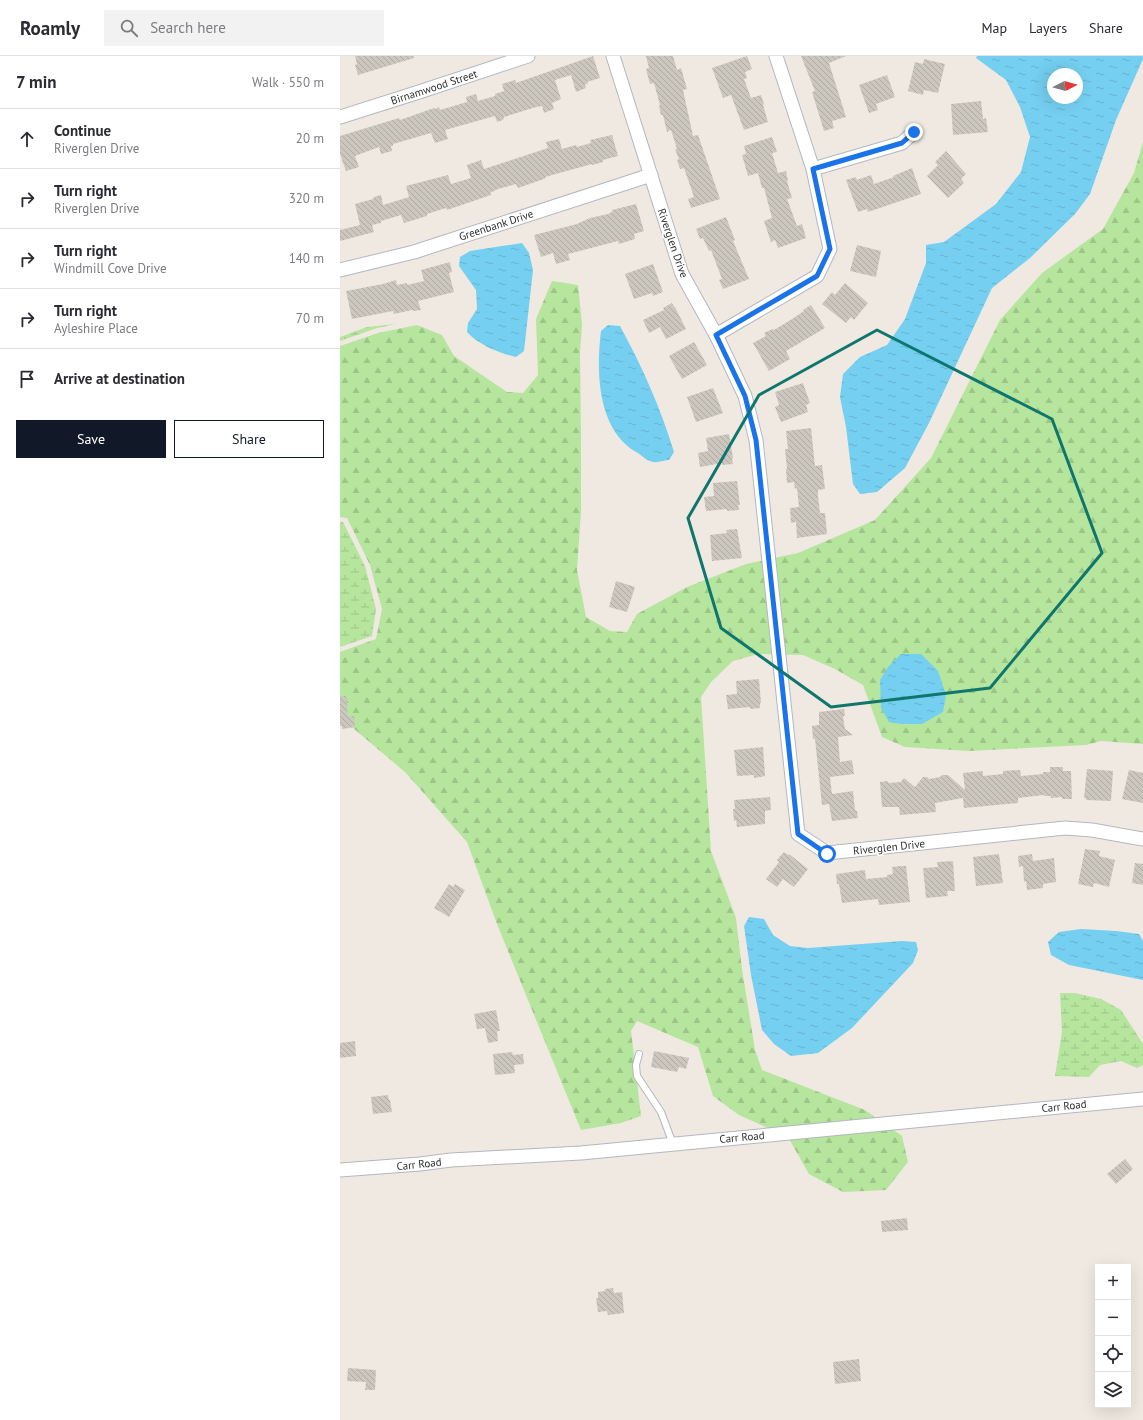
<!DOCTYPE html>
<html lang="en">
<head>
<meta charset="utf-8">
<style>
	:root { --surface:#fff; --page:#f2f2f3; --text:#2b2b33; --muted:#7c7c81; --line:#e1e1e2; --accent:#111827 }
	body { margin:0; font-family:"PT Sans",sans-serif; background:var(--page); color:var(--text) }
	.controls { position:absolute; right:12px; bottom:12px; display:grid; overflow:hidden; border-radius:0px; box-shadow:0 4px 16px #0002 }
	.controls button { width:36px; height:36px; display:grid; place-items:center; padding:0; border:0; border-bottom:1px solid var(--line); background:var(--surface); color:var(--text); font:20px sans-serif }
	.compass { position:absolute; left:707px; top:12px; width:36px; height:36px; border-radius:50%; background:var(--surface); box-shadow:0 4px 16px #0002; rotate:84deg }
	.stop { position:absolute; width:12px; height:12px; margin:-9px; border:3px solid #1a73e8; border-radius:50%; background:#fff }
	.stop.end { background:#1a73e8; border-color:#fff; box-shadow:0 1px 4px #0008 }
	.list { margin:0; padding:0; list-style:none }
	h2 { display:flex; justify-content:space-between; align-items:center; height:52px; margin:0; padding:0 16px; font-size:17px }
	h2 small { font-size:13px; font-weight:400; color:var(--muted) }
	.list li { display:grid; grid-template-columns:26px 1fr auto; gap:12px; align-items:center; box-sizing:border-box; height:60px; padding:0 16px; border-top:1px solid var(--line) }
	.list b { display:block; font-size:15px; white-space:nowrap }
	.list p { margin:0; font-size:13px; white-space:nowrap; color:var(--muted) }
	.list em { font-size:13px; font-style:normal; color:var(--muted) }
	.actions { display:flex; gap:8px; padding:12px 16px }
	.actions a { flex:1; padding:9px 0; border:1px solid var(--accent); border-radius:0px; text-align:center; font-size:14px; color:var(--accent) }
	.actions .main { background:var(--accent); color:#fff }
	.icon { flex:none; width:22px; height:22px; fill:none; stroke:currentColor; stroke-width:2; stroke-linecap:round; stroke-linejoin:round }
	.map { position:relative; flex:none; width:803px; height:1364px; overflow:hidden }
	header { display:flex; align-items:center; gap:24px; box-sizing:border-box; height:56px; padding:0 20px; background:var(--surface); border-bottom:1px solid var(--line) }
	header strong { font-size:19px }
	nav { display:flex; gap:22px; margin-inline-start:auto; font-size:14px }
	.search { width:280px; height:36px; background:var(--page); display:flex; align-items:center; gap:10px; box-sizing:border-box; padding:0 14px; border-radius:0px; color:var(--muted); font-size:15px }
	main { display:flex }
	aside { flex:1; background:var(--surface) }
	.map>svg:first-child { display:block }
	.forest { fill:url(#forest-firs) }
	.wetland { fill:url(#wetland-marsh) }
	.water { fill:url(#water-ripples); fill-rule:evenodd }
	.building { fill:url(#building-back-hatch) }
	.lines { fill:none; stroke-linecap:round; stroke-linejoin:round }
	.service-casing { stroke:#b4b7c1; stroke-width:8 }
	.minor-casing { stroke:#b4b7c1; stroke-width:15 }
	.service { stroke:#fff; stroke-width:6 }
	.minor { stroke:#fff; stroke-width:13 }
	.route { stroke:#1a73e8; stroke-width:5 }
	.marked { fill:none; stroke:#0f766e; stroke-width:3; stroke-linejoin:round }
	.labels { text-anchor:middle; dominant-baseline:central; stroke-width:3.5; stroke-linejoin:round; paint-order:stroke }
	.street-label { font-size:11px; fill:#2e2e2e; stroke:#fff }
</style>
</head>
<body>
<header>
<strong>Roamly</strong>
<div class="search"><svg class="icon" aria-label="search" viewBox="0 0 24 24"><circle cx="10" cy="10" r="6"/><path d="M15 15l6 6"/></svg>Search here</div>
<nav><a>Map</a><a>Layers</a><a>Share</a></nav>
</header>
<main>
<aside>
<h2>7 min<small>Walk · 550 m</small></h2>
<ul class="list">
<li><svg class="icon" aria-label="ahead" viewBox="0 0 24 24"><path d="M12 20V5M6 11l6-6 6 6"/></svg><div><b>Continue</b><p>Riverglen Drive</p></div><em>20 m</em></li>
<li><svg class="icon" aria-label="right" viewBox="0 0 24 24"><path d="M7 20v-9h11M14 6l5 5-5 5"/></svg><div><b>Turn right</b><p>Riverglen Drive</p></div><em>320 m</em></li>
<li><svg class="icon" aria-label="right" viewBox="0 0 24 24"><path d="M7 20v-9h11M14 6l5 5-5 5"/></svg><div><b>Turn right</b><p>Windmill Cove Drive</p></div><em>140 m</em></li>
<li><svg class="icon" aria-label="right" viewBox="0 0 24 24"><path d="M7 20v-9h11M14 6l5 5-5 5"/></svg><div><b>Turn right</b><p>Ayleshire Place</p></div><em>70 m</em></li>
<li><svg class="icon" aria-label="arrive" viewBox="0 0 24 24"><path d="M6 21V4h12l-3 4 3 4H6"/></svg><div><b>Arrive at destination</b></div></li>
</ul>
<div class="actions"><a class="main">Save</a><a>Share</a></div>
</aside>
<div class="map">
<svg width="803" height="1364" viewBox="0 0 803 1364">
	<defs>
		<pattern id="forest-firs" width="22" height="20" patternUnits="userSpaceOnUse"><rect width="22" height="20" fill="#b6e59e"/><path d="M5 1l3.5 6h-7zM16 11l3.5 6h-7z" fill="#9dc588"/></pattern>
		<pattern id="wetland-marsh" width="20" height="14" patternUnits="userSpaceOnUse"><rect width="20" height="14" fill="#b6e59e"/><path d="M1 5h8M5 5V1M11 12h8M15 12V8" fill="none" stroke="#9dc588"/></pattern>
		<pattern id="water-ripples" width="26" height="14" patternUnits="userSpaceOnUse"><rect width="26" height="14" fill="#75cff0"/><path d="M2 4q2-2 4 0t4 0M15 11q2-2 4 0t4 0" fill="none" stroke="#66b2ce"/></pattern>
		<pattern id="building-back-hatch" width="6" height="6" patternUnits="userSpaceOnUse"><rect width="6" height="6" fill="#cbc7bf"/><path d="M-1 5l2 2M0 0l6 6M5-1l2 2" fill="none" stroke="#afaba4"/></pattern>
	</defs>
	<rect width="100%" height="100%" fill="#efe9e1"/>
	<path class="forest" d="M803,86v602l-42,-3 -15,4 -117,6 -64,-4 -23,-10 -19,-52 -28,-16 -32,-14 -45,-1 -25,7 -22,21 -10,15 10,154 25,67 6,51 13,81 7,20 103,40 37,26 6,26 -22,28 -43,2 -34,-18 -21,-37 -49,-22 -26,-19 -15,-49 -61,-26 -6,10 10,85 -20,7 -40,7 -84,-206 -30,-82 -62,-70 -65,-55v-65l36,-13 6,-30 -12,-44 -23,-47 -7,-1v-171l38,-13 39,-8 25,10 12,21 53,36 16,1 15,-18 -2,-56 16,-38 26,4 4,39 -2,29 1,85v73l-4,59 9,47 24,14 17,1 10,-18 50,-27 59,-23 52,-11 77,-33 56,-62 69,-138 42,-47 61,-44 31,-56z"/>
	<g class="wetland">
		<path d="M56,268l-19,4 -37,13v-4l27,-10z"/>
		<path d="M0,466h3l22,44 11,43 -4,27 -32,11z"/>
		<path d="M720,937h15l26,6 20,11 22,34v21l-6,3 -16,-7 -21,4 -11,12 -34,-1 7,-44z"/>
	</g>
	<g class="water">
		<path d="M637,0h166v3l-27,61 -26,74 -15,20 -45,44 -38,30 -63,135 -24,45 -28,24 -17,2 -7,-10 -7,-57 -6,-30 3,-23 17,-17 27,-12 18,-26 21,-56v-18l18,-3 52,-38 25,-32 9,-35 -10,-30 -14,-27 -30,-22zM713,18h24v24h-24z"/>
		<path d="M182,187l7,10 4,17 -9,81 -8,6c-17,-4 -37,-12 -49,-25l1,-9 9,-14 -1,-19 -17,-24 1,-9 10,-6z"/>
		<path d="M268,269l12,1c22,40 41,83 54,126l-5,8c-4,0 -11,3 -15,2 -5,0 -12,-6 -16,-9 -41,-22 -42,-82 -37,-122z"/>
		<path d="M561,598h20l17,17 8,24 -3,17 -21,12h-21l-12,-2 -8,-14 -1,-28 8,-13z"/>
		<path d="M409,861l15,2 9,16 17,11 18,2 94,-7 14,1 2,8 -5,13 -61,65 -34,25 -27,3 -17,-12 -12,-14 -11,-55 -7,-49z"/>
		<path d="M741,873l35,2 23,3 4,7v39l-74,-15 -18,-10 -3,-13 11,-10z"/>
	</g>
	<g class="building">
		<path d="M15,0h58l1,2 -56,17 -3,-10 2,-1z"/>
		<path d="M253,0l7,22 -13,4 1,2h-3l1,4 -10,4 -5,-17 -16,5 6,19 -9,4 2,6 -10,4 -2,-7 -6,1 -32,10 -1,3 -6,2 -2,-6 -50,14 3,9 -13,4 -4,-10 -38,11v2h-2l1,5 -11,3 -2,-7 -24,9 4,11 -13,4 -6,-17v-18l59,-18 1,2 34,-12 1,1 4,-2 1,3 27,-8 -1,-5 10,-3 2,7 17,-5v-2l9,-3 -2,-7 13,-4 1,3z"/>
		<path d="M306,0h27l4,14 4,-2 6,21 -4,1 10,46 5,-1 22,64 -29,9 -3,-9 6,-2 -10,-29 -4,1 -3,-9 2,-1 -4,-10h2l-6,-19 -4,2 -4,-17h-2l-2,-9 1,-1 -6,-22 -4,1 -4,-15 3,-1z"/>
		<path d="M407,0l5,13 -7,3 2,6 -3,1 7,19 10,-3 3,9 -1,1 5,17 -24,8 -13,-35 -8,3 -11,-30z"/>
		<path d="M461,0h45l-17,7 17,54 -14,4 2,7 -10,3 -12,-39 3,-1z"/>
		<path d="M584,3l21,5 -7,29 -14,-3 -1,5 -15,-4 7,-29 8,2z"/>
		<path d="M547,19l8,22 -19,7 2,6 -9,3 -10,-28z"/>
		<path d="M641,45l2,18 3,-1 2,14 -35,3 -2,-31z"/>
		<path d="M272,79l6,21 -15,4v2l-11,3v-1l-47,13 1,1 -5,2 -23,8 -2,-4 -18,5 -8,4 1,2 -44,15 -1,-2 -19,6v2l-23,7 -3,-8 -20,6v2l-9,2 2,7 -34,9v-11l20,-5 -5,-21 18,-5 1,-2 7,-2 2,10 26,-8 -3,-11 42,-11 3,9 20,-6 -4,-13 14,-5 3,9 64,-21 -2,-6 13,-3 3,10 14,-4 1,2 14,-4 -1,-3z"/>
		<path d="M432,81l5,15 -5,1 6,20 8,-2 2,10h-1l5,17 -5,1 10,27 5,-2 4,14 -28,10 -3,-8 -4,2 -7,-21 8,-3 -8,-30h-2l-4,-15 -10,3 -6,-21 4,-1 -2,-8z"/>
		<path d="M606,95l20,23 -5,5 3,4 -16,15 -21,-22 11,-11 -3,-3z"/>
		<path d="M572,112l9,26 -53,18 -1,-3 -9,3 -12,-32 10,-3 1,3 14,-5 3,9 20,-7 -1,-1z"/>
		<path d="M296,148l8,27 -10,3 1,5 -16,5 -1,-3 -50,13 2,6 -14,4 -3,-11 -12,4 -7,-22 43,-11 13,-6 18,-4 4,-2v-2z"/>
		<path d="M386,161l9,23 -2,1 16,38 -26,10 -4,-9 3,-1 -11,-29 -2,1 -6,-13 -3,1 -4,-10z"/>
		<path d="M517,189l24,6 -5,26 -26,-6z"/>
		<path d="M110,206l2,10 -3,1 5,19 -36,9 3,9 -7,1 -2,-1 -18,4 -1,-3 -41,8 -6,-28 37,-7 13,-4 1,5 10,-2v2l17,-4 -3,-11z"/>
		<path d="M313,208l10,28 -10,4 -1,-3 -18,6 -9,-25z"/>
		<path d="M505,227l23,20 -14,17 -3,-3 -5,6 -24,-19 10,-12 3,3z"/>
		<path d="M332,247l2,4h1l11,22 -20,10 -6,-12 -11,6 -6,-13 21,-10 -1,-2z"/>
		<path d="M471,249l14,23 -39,23 4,8 -21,12 -16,-28 13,-7 -2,-3 9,-4 1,1 18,-11 12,-8 -1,-1z"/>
		<path d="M354,286l13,23 -25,14 -13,-23z"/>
		<path d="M463,327l7,20 -4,2 2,7 -27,10 -6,-15 4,-2 -4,-13z"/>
		<path d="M373,332l10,25 -27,9 -9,-25z"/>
		<path d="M471,372l4,38 7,-1 3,24 -7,1v6l2,17h5l2,21 -30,4 -1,-16 -5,1 -1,-15 9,-1 -2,-19 -2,1 -1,-7 -7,1 -1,-14h1l-2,-20h3l-2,-18z"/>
		<path d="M389,378l4,24 -1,1 1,5 -11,1v-2l-22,4 -2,-14 10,-2 -2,-13z"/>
		<path d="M397,425l3,24h-2l1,5 -12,1v-2l-21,2 -2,-14 10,-1 -1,-13z"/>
		<path d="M397,473l5,29 -30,3 -2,-26 17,-2 -1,-3z"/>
		<path d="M276,525l19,6 -8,25 -18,-5z"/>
		<path d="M419,623l2,24h-1v5l-10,1v-2l-22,2 -2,-14 11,-1 -1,-13z"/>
		<path d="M0,640h6l2,21 6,-1 1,11 -13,2v-3h-2z"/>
		<path d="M504,653l1,6 -2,2 2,12 8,6 -15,2 2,25 12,-2 2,14 -24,3 2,17 21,-3 2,19 2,1 1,7 -26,3 -3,-17 -7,1 -7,-66h-2l-1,-13 7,-1v-13z"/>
		<path d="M423,691l2,29 -11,2v-3l-17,1 -3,-26z"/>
		<path d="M710,711h13v4h8l1,28h-10v-2l-11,1v-2h-7v-1l-26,3v5l-54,5 -1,-10 -28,5 1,9 -36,3 -1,-8h-17l-2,-25 7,-1 2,2 12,-1 3,-4 11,9 8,-10h4l2,2 11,-2 2,-2h6l17,15 -2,-17 20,-2v5l20,-2v-3l17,-1 1,6 22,-2v-2h7z"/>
		<path d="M747,713l26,2 -2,30 -25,-1v-2h-2z"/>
		<path d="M789,714l14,3v30l-21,-4z"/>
		<path d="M430,741l1,13 -6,1v13l-28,3 -1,-7 -2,1 -1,-12h2l-1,-9z"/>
		<path d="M745,793l15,2 -1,5 16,4 -6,27 -15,-4 -1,4 -15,-3z"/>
		<path d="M444,796l4,3 1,-1 19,15 -14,18 -11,-8 -6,8 -11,-8 13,-17 -2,-2z"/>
		<path d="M659,798l4,29 -27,3 -3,-29z"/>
		<path d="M692,798l1,7 21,-3 2,24 -13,2v4l-16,2 -1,-9 -2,1 -1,-16 -4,1 -1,-11z"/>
		<path d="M613,805l2,30h-8l1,5 -22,2 -3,-30 15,-1 -1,-5z"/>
		<path d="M795,807l8,1v21l-11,-2z"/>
		<path d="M561,810h5l4,36 -31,3 -1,-6 -36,4 -3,-19h-2l-1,-10 29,-4 1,9 21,-2v-2l6,-1 -1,-7z"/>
		<path d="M109,828l4,3 2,-3 10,6 -16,27 -15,-9z"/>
		<path d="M156,954l4,21h-3l1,10 -10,2 -3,-15 -8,1 -3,-15z"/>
		<path d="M15,985l1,15 -16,2v-15z"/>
		<path d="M314,995l35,7 -3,11 -7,-2 -2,5 -26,-5z"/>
		<path d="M172,996l1,3 10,-1 1,10 -10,1 1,8 -20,2 -2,-21z"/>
		<path d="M48,1039l1,5h1l2,12 -19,2 -2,-17z"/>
		<path d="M785,1103l8,10 -17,15 -9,-10z"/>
		<path d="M567,1162l1,12 -26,2 -1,-11z"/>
		<path d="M273,1232l1,5 8,-1 2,21 -16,2 -1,-4 -9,1 -2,-14h2v-6l7,-1v-2z"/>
		<path d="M519,1303l2,22 -26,3 -2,-22z"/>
		<path d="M8,1312l28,2 -1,20h-10l1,-8 -19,-1z"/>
	</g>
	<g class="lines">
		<defs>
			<path id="service" d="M299,998l-3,11 1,11 24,36 12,32"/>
			<g id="minor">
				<path d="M273,0l69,218 34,61 29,61 11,44 42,394 29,19 238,-25 27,2 51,9"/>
				<path d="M0,61l79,-25 109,-36"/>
				<path d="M473,113l89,-26 12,-11"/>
				<path d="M0,214l74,-18 237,-77"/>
				<path d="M376,279l101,-59 13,-27 -17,-80 -37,-113"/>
				<path d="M0,1114l80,-6 31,-4 130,-7 562,-54"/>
			</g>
		</defs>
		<use href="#service" class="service-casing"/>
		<use href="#minor" class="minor-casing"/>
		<use href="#service" class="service"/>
		<use href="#minor" class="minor"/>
	</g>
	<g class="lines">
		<path class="route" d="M487,798l-29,-20 -42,-394 -11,-44 -29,-61 101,-59 13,-27 -17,-80 89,-26 12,-11"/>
	</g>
	<path class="marked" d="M537,274l175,89 50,134 -112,135 -159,19 -110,-79 -33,-110 71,-123z"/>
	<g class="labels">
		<g class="street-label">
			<text transform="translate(94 31) rotate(-18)">Birnamwood Street</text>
			<text transform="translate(156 169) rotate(-18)">Greenbank Drive</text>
			<text transform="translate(333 187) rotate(71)">Riverglen Drive</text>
			<text transform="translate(549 791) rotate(-6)">Riverglen Drive</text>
			<text transform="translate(724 1050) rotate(-6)">Carr Road</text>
			<text transform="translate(402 1081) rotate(-5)">Carr Road</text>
			<text transform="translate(79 1108) rotate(-6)">Carr Road</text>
		</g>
	</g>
</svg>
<div class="controls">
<button>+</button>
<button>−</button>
<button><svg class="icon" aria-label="locate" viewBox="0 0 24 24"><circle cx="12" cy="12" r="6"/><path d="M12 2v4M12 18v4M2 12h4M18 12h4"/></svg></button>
<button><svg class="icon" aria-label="layers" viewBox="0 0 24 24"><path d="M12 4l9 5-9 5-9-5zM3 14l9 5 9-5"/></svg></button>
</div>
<svg class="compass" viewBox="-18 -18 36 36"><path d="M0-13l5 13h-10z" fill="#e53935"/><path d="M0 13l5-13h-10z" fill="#7c7c81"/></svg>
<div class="stop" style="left:487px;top:798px"></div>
<div class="stop end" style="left:574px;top:76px"></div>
</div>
</main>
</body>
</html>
